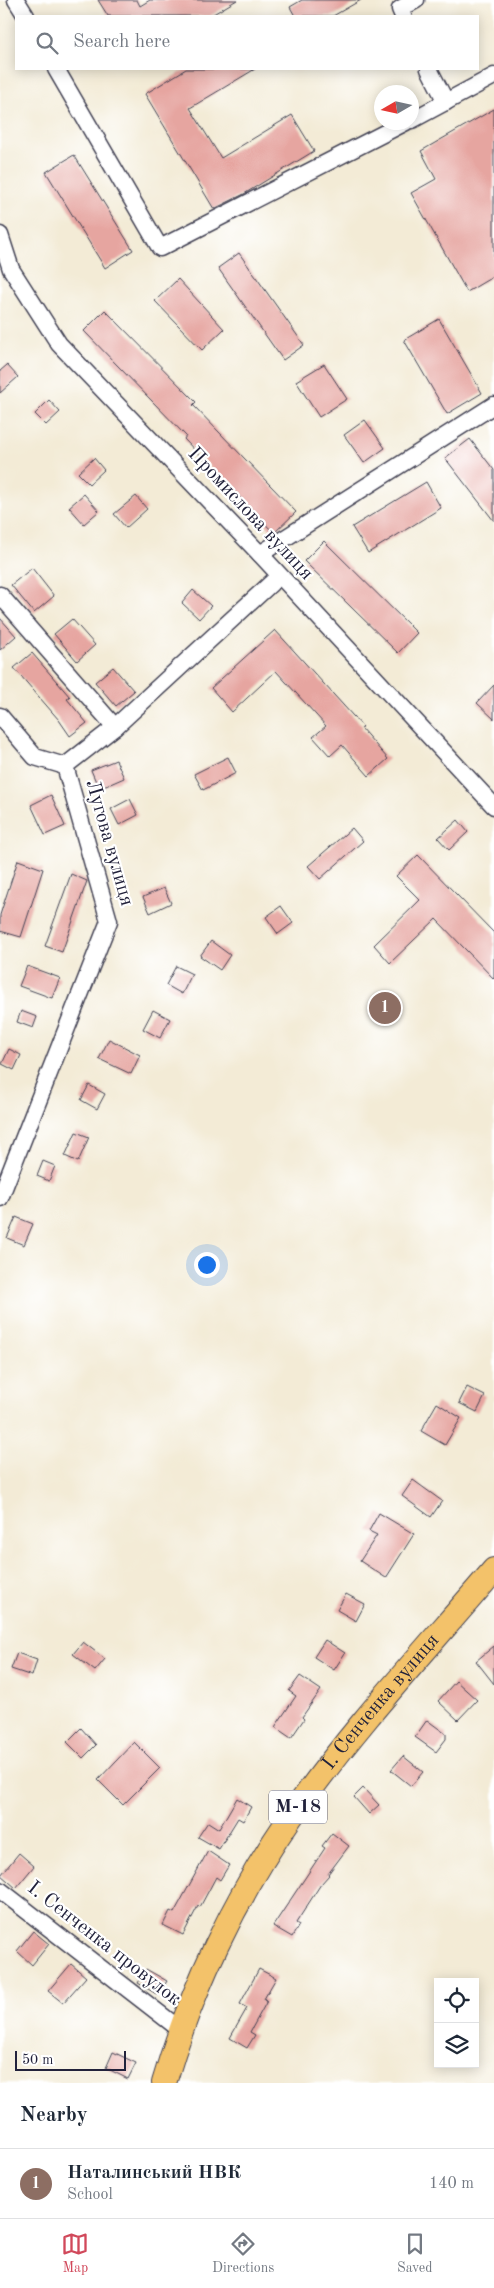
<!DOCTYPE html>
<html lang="en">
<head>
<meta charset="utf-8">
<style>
	:root { --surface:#fff; --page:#f2f2f3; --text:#1f2937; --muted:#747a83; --line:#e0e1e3; --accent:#d1495b }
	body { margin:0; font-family:"Old Standard TT",serif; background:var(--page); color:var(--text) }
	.controls { position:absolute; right:15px; bottom:15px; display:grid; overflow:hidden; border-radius:0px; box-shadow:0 2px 12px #0003 }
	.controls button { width:45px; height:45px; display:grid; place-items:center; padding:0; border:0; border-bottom:1px solid var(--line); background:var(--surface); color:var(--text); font:25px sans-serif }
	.compass { position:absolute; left:374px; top:85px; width:45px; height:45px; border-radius:50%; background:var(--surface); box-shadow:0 2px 12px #0003; rotate:261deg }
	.scale { position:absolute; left:15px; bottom:12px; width:111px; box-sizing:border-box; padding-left:5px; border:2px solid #22223b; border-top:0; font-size:14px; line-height:18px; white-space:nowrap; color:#22223b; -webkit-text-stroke:4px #fff; paint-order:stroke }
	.you { position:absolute; left:206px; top:1264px; width:18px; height:18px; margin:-12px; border:4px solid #fff; border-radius:50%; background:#1a73e8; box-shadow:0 0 0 8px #1a73e833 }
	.badge { display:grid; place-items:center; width:32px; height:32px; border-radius:50%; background:var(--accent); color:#fff; font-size:16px; font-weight:700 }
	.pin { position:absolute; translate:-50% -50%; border:2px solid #fff; box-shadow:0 1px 5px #0006 }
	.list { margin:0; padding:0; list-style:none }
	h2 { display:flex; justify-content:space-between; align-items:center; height:65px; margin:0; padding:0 20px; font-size:21px }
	h2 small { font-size:16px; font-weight:400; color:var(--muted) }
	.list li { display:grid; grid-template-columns:32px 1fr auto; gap:15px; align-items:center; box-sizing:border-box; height:70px; padding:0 20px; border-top:1px solid var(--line) }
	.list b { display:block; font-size:19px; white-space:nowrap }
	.list p { margin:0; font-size:16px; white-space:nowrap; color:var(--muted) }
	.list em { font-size:16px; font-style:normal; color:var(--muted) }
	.icon { flex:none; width:28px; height:28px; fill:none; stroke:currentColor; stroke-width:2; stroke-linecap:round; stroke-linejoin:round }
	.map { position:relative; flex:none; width:494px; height:2083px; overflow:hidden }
	.search { position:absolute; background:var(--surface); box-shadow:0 2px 12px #0003; left:15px; right:15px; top:15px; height:55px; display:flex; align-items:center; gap:12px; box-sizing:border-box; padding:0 18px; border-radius:0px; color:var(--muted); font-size:19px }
	.sheet { height:135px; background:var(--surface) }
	nav { display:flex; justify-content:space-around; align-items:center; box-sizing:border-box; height:70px; border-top:1px solid var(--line); background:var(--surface); font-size:14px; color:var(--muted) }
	nav a { display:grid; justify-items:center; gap:2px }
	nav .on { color:var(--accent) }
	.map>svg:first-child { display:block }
	.building { fill:#e6a5a0 }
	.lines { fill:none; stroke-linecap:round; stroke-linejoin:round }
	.minor-casing { stroke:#414052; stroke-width:19 }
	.highway-casing { stroke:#414052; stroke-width:26 }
	.minor { stroke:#fff; stroke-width:16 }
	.highway { stroke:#f3c26a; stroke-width:24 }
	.labels { text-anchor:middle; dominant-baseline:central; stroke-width:4.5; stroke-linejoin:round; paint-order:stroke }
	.shield { fill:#fff; stroke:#646476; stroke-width:1 }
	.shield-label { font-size:19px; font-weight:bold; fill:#22223b }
	.street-label { font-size:20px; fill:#22223b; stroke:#fff }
</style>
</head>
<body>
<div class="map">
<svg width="494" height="2083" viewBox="0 0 494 2083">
	<rect width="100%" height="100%" fill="#fff"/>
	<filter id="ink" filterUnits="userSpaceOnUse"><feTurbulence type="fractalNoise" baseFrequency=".02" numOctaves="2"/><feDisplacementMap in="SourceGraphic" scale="10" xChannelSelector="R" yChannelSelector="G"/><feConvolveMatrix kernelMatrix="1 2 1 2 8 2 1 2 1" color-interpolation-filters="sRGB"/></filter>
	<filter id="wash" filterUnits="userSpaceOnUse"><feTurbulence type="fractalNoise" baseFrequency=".0096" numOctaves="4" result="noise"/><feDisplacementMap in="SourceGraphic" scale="20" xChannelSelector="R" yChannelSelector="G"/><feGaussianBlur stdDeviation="1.12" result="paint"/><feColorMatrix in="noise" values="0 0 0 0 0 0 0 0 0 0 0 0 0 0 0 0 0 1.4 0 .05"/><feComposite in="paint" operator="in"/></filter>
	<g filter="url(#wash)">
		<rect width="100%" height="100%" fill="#f3ebd6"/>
		<g id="blocks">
			<g class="building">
				<path d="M98,0h39l3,6 10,-6h87l-27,16h-102z"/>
				<path d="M302,0h59l-28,16h-38l-5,-9z"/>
				<path d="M186,69h69l-65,39 31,50 71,-43 22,36 -70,43 -30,15 -69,-115z"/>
				<path d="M494,109v167l-27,16 -56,-99 25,-14 -15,-28z"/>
				<path d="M74,155l59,95 -28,18 -59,-96z"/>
				<path d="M239,253l65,92 -21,15 -65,-92z"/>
				<path d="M178,279l46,50 -22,21 -47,-49z"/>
				<path d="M105,310l91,92 -3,3 103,107 -22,21 -90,-94 2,-3 -102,-105z"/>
				<path d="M439,319l43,74 -35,21 -43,-74z"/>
				<path d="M324,364l23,35 -28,18 -23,-36z"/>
				<path d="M7,365l11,12 -18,16v-22z"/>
				<path d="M49,400l11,12 -14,13 -11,-11z"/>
				<path d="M365,420l20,28 -21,15 -20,-28z"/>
				<path d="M470,439l24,31v51l-49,-63z"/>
				<path d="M94,458l10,12 -15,14 -11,-11z"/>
				<path d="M426,482l15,26 -73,45 -16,-26z"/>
				<path d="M84,494l15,17 -15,13 -15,-17z"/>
				<path d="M136,496l11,13 -21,19 -12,-14z"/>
				<path d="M324,541l93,92 -19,20 -94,-92z"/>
				<path d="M32,568l22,28 -20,17 -23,-28z"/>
				<path d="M193,590l18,16 -12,13 -17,-16z"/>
				<path d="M0,618l16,18 -16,14z"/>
				<path d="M72,619l23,26 -18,16 -23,-27z"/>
				<path d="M275,630l88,97 -2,1 27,31 -19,17 -27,-31 -12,11 -17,-19 13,-11 -50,-55 -44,41 -21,-24z"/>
				<path d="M32,653l38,44 -3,2 20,24 -17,13 -11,-16 -45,-52z"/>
				<path d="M113,667l21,24 -18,15 -21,-24z"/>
				<path d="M494,685v34l-17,-16z"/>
				<path d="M228,757l8,16 -33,17 -9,-16z"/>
				<path d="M116,760l8,18 -25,11 -8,-19z"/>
				<path d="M51,795l14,31 -20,9 -14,-30z"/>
				<path d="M130,799l8,16 -19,10 -8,-16z"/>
				<path d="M458,820l10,12 -19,18 -11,-12z"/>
				<path d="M352,828l11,13 -43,38 -12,-13z"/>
				<path d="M418,855l76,78v46l-58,-60 -46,44 -16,-18 46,-45 -24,-24z"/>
				<path d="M18,860l25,9 -22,68 -21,-6v-16z"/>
				<path d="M71,874l16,7 -25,71 -17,-6z"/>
				<path d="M164,888l7,15 -21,10 -7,-16z"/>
				<path d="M281,906l12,17 -15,11 -12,-17z"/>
				<path d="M211,941l19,14 -10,15 -20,-14z"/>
				<path d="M27,966l33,12 -8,20 -33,-12z"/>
				<path d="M176,966l16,8 -10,20 -16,-9z"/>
				<path d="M153,1010l17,9 -10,19 -17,-9z"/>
				<path d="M21,1011l16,6 -4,11 -16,-6z"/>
				<path d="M109,1039l31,16 -9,19 -32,-15z"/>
				<path d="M9,1049l12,6 -7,15 -12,-6z"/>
				<path d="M89,1085l16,9 -8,15 -16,-9z"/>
				<path d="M76,1132l13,5 -11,25 -13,-6z"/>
				<path d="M43,1161l12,5 -6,15 -12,-5z"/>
				<path d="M16,1217l17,7 -9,21 -17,-7z"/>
				<path d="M467,1387l18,9 -8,16 -18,-9z"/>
				<path d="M437,1403l24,15 -16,27 -24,-14z"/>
				<path d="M413,1480l29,21 -11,16 -29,-21z"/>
				<path d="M379,1513l35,21 -28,44 -26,-17 17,-26 -8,-4z"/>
				<path d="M346,1594l19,10 -9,17 -19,-11z"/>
				<path d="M325,1640l20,13 -11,17 -20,-13z"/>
				<path d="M83,1642l22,17 -10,12 -22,-17z"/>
				<path d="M494,1646v38l-18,-23z"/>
				<path d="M17,1653l20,7 -5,16 -21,-7z"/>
				<path d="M300,1676l21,14 -19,27 2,2 -13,19 -16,-11 21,-31 -7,-5z"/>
				<path d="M456,1681l21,19 -19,20 -20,-19z"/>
				<path d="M427,1720l19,14v5l-10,13 -21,-15z"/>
				<path d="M81,1728l15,17 -13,13 -16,-16z"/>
				<path d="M134,1742l26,26 -37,37 -25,-25z"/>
				<path d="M403,1756l20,16 -12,14 -20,-16z"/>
				<path d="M363,1788l16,17 -10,9 -15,-17z"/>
				<path d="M237,1798l14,9 -8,14 -5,-3 -19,31 -21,-12 10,-15 11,7z"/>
				<path d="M332,1833l17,13 -21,28 1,1 -8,9 -25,39 3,2 -7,12 -19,-11 52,-78 -3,-2z"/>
				<path d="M208,1851l21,14 -9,15 -4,-3 -16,30 -2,-1 -15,29 -20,-10 7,-14 4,2z"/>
				<path d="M19,1853l15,13 -18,22 -15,-13z"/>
				<path d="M33,1931l16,13 -17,21 -15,-14z"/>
				<path d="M71,1964l15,13 -23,26 -15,-12z"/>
				<path d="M146,1969l21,12 -9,14 -20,-12z"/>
				<path d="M259,1969l17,9 -12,21 3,2 -17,31 5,3 -8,13 -17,-10 17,-30 -7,-4z"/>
				<path d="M113,2052l23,11 -8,16 -22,-11z"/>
			</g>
		</g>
	</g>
	<g filter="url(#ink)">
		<use href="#blocks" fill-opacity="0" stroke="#414052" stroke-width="1"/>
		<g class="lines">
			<defs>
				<g id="minor">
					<path d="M16,0l10,16"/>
					<path d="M403,16l-3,-7 16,-9"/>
					<path d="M56,69l104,179 246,-126"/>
					<path d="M429,69l17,33"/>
					<path d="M412,120l82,-44"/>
					<path d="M0,235l11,34 48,75 201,210 234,252"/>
					<path d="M260,554l234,-149"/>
					<path d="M0,595l115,132"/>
					<path d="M0,716l35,41 30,9"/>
					<path d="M0,1198l109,-277 -44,-155 50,-39 164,-151"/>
					<path d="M0,1890l182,141"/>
				</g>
				<g id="highway">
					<path id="s1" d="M164,2083c27,-93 71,-185 126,-265 61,-88 135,-167 204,-248"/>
				</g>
			</defs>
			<use href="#minor" class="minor-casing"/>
			<use href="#highway" class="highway-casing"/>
			<use href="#minor" class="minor"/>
			<use href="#highway" class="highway"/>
		</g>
	</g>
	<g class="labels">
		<rect class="shield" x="269" y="1790.5" width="58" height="33" rx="4"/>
		<g class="shield-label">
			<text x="298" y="1807">М-18</text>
		</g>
		<g class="street-label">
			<text transform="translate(250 514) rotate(47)">Промислова вулиця</text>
			<text transform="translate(109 843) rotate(74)">Лугова вулиця</text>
			<text stroke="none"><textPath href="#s1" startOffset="442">І. Сенченка вулиця</textPath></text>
			<text transform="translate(104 1944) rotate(38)">І. Сенченка провулок</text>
		</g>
	</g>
</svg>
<div class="controls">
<button><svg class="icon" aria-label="locate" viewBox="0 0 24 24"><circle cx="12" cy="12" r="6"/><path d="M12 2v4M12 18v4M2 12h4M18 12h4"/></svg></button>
<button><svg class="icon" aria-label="layers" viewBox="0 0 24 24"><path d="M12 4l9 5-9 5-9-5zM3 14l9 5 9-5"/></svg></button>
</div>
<svg class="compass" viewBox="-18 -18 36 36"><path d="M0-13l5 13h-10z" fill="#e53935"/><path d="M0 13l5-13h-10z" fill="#747a83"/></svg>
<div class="scale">50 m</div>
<div class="you"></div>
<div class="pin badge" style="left:385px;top:1008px;background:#8d6e63">1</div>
<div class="search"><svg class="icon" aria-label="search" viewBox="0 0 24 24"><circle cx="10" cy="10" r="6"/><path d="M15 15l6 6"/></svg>Search here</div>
</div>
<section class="sheet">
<h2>Nearby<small></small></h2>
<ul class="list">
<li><span class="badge" style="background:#8d6e63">1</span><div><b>Наталинський НВК</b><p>School</p></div><em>140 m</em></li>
</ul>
</section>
<nav>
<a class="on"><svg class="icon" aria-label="map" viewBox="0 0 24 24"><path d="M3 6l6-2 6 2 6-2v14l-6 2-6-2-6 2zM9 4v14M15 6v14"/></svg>Map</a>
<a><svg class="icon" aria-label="directions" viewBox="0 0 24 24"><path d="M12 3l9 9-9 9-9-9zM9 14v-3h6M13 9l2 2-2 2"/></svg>Directions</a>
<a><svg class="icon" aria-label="saved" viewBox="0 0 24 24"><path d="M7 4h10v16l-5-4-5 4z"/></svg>Saved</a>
</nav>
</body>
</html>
